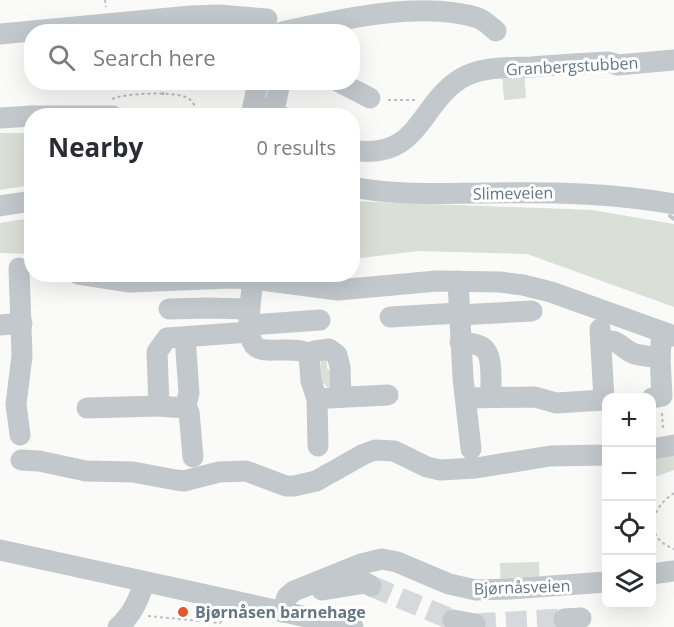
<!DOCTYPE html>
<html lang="en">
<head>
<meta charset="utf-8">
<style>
	:root { --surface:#fff; --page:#f7f7f7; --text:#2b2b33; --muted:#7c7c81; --line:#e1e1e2 }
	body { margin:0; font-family:"Open Sans",sans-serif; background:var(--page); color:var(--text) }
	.controls { position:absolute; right:18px; bottom:18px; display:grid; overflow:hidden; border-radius:12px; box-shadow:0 6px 24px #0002 }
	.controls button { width:54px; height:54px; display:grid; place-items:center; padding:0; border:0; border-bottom:2px solid var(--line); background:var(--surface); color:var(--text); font:30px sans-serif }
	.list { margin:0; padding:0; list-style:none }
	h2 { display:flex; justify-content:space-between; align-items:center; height:78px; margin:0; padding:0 24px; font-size:26px }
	h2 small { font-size:20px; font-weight:400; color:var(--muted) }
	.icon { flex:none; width:33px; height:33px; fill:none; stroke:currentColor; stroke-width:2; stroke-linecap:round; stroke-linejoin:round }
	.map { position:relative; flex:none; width:674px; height:627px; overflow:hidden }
	.search { position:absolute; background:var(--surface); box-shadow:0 6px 24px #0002; left:24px; top:24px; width:336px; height:66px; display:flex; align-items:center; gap:15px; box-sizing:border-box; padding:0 21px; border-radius:24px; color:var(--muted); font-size:22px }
	.panel { position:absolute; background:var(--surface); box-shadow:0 6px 24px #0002; left:24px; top:108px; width:336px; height:174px; border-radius:24px }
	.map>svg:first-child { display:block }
	.green { fill:#dadfd7 }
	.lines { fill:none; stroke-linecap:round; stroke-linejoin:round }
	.stream { stroke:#bbc7cb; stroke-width:4 }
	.minor-tunnel { stroke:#d5d9db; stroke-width:21; stroke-dasharray:21 10; stroke-linecap:butt }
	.path { stroke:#bbbfc2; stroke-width:2; stroke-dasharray:3 3; stroke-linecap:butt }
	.minor { stroke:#c3c8cc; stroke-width:21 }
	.poi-dot { fill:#e4572e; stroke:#fff; stroke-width:2 }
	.labels { text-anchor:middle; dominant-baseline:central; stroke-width:6; stroke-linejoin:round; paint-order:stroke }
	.street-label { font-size:16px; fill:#657683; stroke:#fff }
	.poi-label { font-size:16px; font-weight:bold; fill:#657683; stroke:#fff; text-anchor:start }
</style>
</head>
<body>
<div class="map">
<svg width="674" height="627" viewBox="0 0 674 627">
	<rect width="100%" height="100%" fill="#fafaf8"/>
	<g class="green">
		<path d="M524,71l2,27 -22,2 -2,-28z"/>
		<path d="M0,133h31v52l-31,5z"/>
		<path d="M352,201l240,9 82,14v83l-147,-53 -109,-3 -65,8z"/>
		<path d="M31,218v36l-31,-1v-30z"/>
		<path d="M321,359h6v9l5,5v14h-6l-1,-3 -5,-1z"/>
		<path d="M674,450v20l-22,8v-23z"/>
		<path d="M539,562l1,24 -39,2 -1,-25z"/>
	</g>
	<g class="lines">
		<path class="stream" d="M670,216l4,3"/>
		<g class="minor-tunnel">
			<path d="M371,586l82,34"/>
			<path d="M475,624l89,-5"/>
		</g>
		<g class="path">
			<path d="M105,0l1,7"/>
			<path d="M163,95l1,-13"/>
			<path d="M112,99c13,-6 64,-8 76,-1 6,4 8,10 9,16"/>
			<path d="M388,100h27"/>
			<path d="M662,413l1,16"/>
			<path d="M674,493c-24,16 -31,44 0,56"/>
			<path d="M148,616l72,7 3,-6"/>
		</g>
		<g class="minor">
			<path d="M282,32c56,-12 140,-32 196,-14 6,2 13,9 18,13"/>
			<path d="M0,34l191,-18 28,-1 48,4"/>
			<path d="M339,82l31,16"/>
			<path d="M276,102l4,-20"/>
			<path d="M253,108l15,1 13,7"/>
			<path d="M32,116h81"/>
			<path d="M251,116l7,-34"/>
			<path d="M0,118l32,-2"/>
			<path d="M352,150c67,11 66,-44 108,-71 20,-13 48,-11 71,-12 26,-2 52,-4 78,-5l9,3 56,-5"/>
			<path d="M352,187c46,9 92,6 138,6 62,-1 123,0 184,11"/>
			<path d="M0,206l32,-5"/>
			<path d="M19,268l3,88 -6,48 4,31"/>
			<path d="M78,274l52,8 102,-4 21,1 85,11 99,-9 63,1 23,3 28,7 123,44"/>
			<path d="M253,279c-1,15 -9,54 1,66 6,7 19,5 27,5 10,0 20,-1 28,4l2,27 6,18 1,47"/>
			<path d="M458,281l5,97 8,71"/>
			<path d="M169,309l38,-1 42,1"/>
			<path d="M459,315l73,-4"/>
			<path d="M390,317l69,-4"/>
			<path d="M0,325l22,-2"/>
			<path d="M250,325l70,-5"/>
			<path d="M600,329l4,71 2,1"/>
			<path d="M185,337l4,56 -4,15"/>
			<path d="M460,342c6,1 14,1 20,4 15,6 10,37 11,51"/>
			<path d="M601,344c17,-9 19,5 34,10 8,2 17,3 25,3"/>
			<path d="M309,354l6,-3 14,-2 8,6 3,12 1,30"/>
			<path d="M329,398l59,-3"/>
			<path d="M466,398l69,-1 21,6 48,-3"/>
			<path d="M652,398l10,-2 -2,-39 2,-24"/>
			<path d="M87,408l72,-2"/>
			<path d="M652,449l22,-4"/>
			<path d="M193,457l-4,-45 -4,-4 -26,-2 -2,-54 10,-14 83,-6"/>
			<path d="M21,460l18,1 47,10 47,1 43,8 8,1 35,-9 27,-1 40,15h8l22,-5 48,-27 11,-4 19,1 33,16 13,3 36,-2 74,-12 56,-1"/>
			<path d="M0,550l353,77"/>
			<path d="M652,574l22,-3"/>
			<path d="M322,590l44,-7 5,3"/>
			<path d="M282,612l5,-15 7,-6 67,-27 21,-5 15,3 52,22 27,6 34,-1 96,-7"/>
			<path d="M564,619l17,-1"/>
			<path d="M453,620l22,4"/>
			<path d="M118,627c14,-11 21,-28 26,-44"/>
		</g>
	</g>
	<circle class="poi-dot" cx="183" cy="612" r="6"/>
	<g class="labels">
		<g class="street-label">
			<text transform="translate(572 66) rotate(-3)">Granbergstubben</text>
			<text transform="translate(513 193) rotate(-1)">Slimeveien</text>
			<text transform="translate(522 587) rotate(-2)">Bjørnåsveien</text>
		</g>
		<g class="poi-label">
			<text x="195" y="612">Bjørnåsen barnehage</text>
		</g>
	</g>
</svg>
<div class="controls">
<button>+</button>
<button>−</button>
<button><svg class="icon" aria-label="locate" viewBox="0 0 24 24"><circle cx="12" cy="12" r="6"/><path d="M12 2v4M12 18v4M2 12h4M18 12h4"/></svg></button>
<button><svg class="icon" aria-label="layers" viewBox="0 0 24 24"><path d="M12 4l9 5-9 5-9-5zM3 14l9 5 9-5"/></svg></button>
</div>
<div class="search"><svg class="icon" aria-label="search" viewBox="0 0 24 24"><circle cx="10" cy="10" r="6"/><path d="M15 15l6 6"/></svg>Search here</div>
<section class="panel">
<h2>Nearby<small>0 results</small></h2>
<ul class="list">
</ul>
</section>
</div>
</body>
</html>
